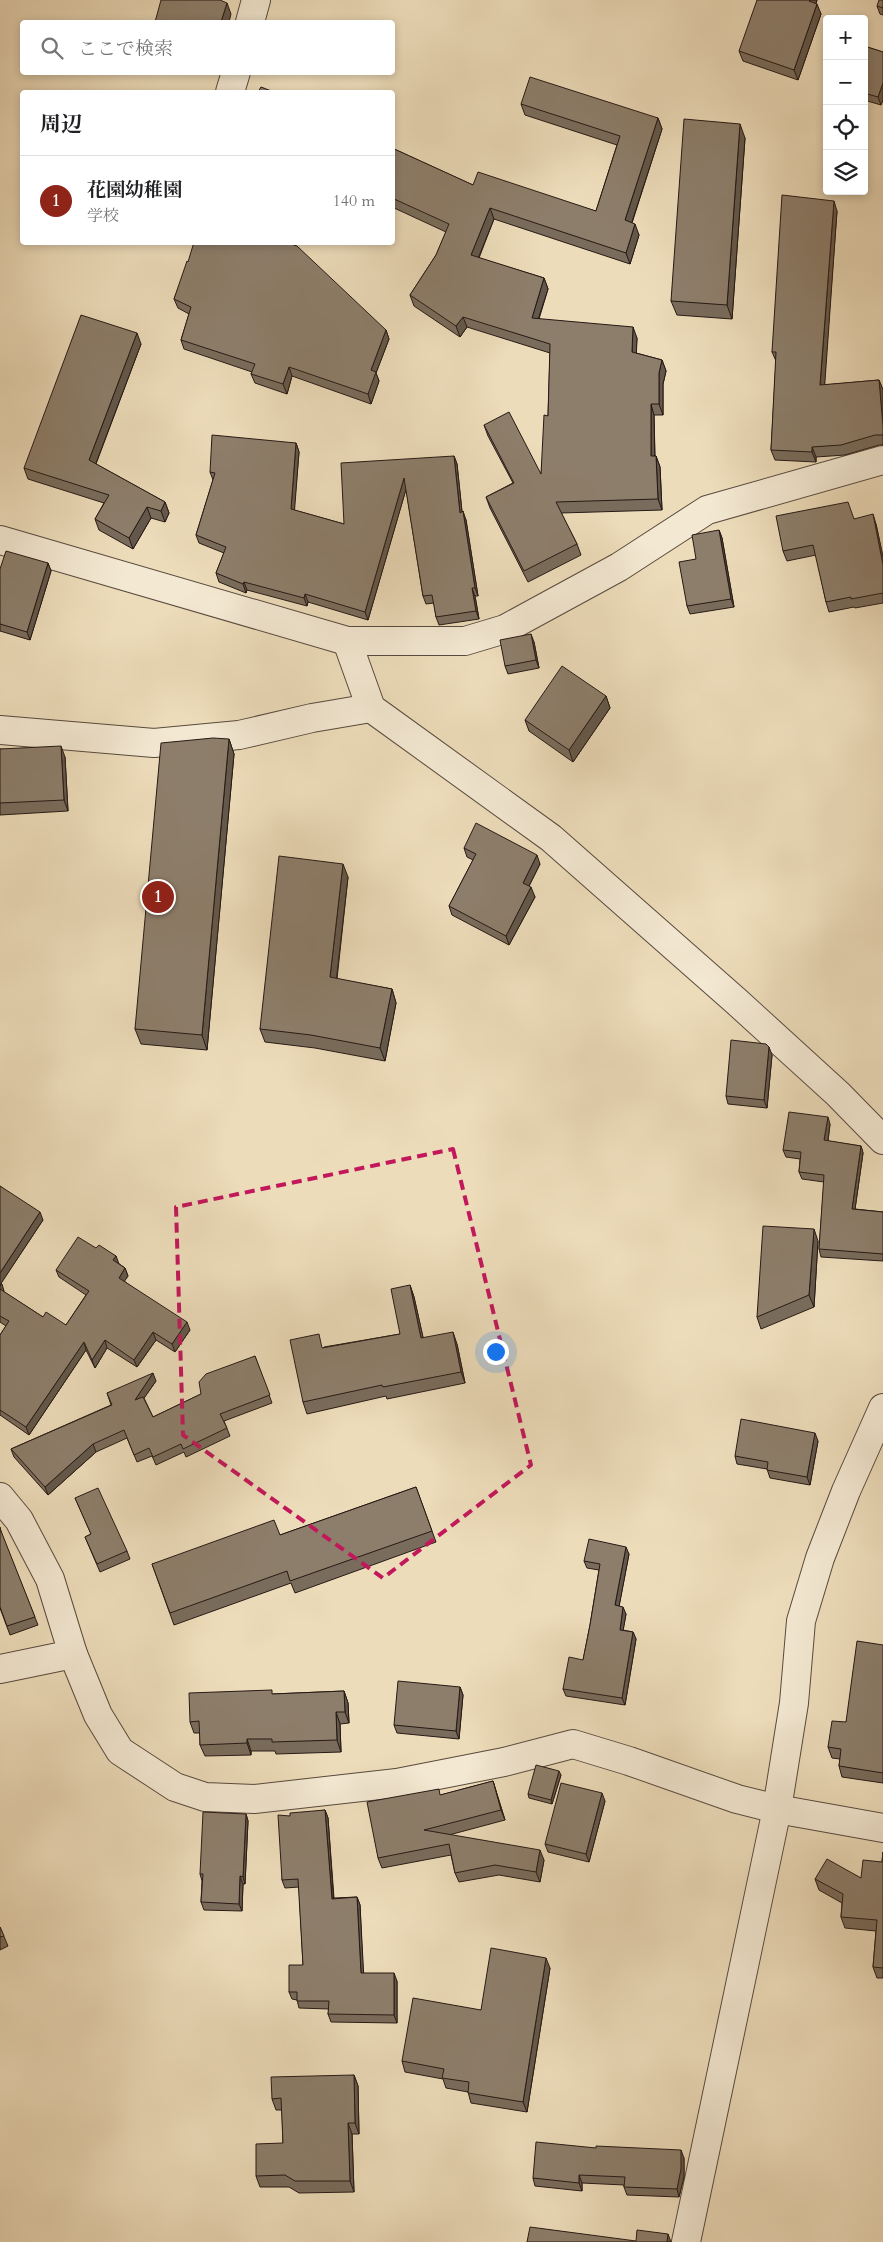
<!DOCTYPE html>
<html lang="ja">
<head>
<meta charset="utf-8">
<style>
	:root { --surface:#fff; --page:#f2f2f2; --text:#202124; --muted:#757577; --line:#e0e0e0; --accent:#8f2418 }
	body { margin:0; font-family:Cardo,"Noto Serif JP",serif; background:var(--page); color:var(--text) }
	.controls { position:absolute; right:15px; top:15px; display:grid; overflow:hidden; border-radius:5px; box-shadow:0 2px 8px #0003 }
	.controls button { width:45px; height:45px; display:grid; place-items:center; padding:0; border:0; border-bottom:1px solid var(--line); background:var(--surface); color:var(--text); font:25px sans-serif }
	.you { position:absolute; left:495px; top:1351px; width:18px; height:18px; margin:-12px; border:4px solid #fff; border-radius:50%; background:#1a73e8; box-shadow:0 0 0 8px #1a73e833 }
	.badge { display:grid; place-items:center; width:32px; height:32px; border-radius:50%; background:var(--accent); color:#fff; font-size:16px; font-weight:700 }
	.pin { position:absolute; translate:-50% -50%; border:2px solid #fff; box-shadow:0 1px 5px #0006 }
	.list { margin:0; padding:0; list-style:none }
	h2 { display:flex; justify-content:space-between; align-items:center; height:65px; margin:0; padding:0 20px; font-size:21px }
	h2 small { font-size:16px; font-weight:400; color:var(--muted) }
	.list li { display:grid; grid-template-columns:32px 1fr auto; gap:15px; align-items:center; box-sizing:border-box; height:90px; padding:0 20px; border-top:1px solid var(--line) }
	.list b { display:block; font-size:19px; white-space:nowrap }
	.list p { margin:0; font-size:16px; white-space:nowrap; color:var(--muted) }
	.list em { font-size:16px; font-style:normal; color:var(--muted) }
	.icon { flex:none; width:28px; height:28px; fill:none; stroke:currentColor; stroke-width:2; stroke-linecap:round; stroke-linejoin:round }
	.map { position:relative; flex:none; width:883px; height:2242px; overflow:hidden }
	.search { position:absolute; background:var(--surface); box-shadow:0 2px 8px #0003; left:20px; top:20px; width:375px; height:55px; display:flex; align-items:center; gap:12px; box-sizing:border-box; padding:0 18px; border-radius:5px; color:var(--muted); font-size:19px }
	.panel { position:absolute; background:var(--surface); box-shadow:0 2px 8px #0003; left:20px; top:90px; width:375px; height:155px; border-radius:5px }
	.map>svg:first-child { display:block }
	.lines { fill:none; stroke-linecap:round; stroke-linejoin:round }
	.minor-casing { stroke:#584a3e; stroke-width:30 }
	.minor { stroke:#f3e8d2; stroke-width:28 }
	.wall { fill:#796c5c; stroke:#261915 }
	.shaded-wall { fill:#63584b; stroke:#261915 }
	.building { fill:#8d7e6b; stroke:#261915 }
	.marked { fill:none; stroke:#c2185b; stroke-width:4; stroke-dasharray:10 6; stroke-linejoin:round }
</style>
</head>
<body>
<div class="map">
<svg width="883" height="2242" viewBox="0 0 883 2242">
	<rect width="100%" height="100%" fill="#eddcba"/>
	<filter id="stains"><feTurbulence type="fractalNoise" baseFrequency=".004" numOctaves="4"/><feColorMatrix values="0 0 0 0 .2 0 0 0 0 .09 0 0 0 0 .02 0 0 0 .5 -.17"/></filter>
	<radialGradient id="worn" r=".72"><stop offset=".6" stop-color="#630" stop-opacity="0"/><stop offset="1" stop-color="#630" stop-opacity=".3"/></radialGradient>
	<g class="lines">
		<defs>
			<g id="minor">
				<path d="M250,22l6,-22"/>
				<path d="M230,92l6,-20"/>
				<path d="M0,540l347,101h118l40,-12 114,-62 88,-57 176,-50"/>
				<path d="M347,641l24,67 180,130 185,163 102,93 45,46"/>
				<path d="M0,730l154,13 85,-8 73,-17 59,-10"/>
				<path d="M0,1497l19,23 31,59 23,75 25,61 22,36 55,36 30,10 49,2 143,-16 107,-21 69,-18 56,17 108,38 40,10 106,19"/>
				<path d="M0,1669l73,-15"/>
				<path d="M686,2242l91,-433 17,-106 7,-82 19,-63 26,-67 37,-83"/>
			</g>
		</defs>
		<use href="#minor" class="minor-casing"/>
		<use href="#minor" class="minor"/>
	</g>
	<g class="wall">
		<path d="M817,0l-1,4 5,10 -23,66 -55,-19 -4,-10z"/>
		<path d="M883,0v15l-3,-1 -3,-8z"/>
		<path d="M864,46l19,6v48l-2,5 -17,-5z"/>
		<path d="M521,104l137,14 4,11 -30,94 7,12 -9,29 -136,-45 -15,39 65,20 4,11 -9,30 98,19 -1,15 26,7 4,11 -3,13v31h-9l1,41h1l4,11 2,43 -101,3 16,31 4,11 -53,27 -38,-74 -4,-11 27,-14 -25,-47 -4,-11 57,49 7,-58 2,-63 -83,-26 -7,10 -46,-31 -4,-11 26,-40 10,-23 -54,-25v-59l81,37 123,26 21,-66 -92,-30z"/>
		<path d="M745,138l-13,181 -55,-4 -6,-14z"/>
		<path d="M837,211l-13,174 55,-5 4,10v55h-4l-34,10 -29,2v5l-41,-2 -4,-10 5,-89 -4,-9z"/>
		<path d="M188,262l198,68 3,9 -13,34 3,8 -8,23 -79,-28 -5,18 -32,-11 -4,-9 1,-2 -68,-23 -3,-9 8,-26 -11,-6 -4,-9z"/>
		<path d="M141,344l-45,120 69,38 4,11 -4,9 -14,-4 -18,31 -34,-19 -4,-11 9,-16 -76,-24 -4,-11z"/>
		<path d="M296,443l3,9 -5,58 50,14 110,-68 3,8 5,48 4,8 12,76h-3l4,23 -40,6 -3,-8 -2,-14 -8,1 -3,-8 -17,-107 -38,131 -60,-18 -1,4 -60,-16 -1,3 -27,-11 -3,-9 8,-20 -25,-10 -3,-8 17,-55 -3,-8z"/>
		<path d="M854,519l22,5 7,33v46l-28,5 -1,-1 -25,5 -3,-10 -10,-47 -29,6 -4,-10z"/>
		<path d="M719,530l3,8 12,69 -44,7 -3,-8 9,-47z"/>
		<path d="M48,563l3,8 -21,69 -30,-9v-62z"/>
		<path d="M534,642l5,26 -31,6 -3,-8z"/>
		<path d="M606,696l4,12 -37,54 -44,-31 -4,-11z"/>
		<path d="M229,739l5,15 -27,296 -66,-6 -6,-15z"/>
		<path d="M0,749l65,8 3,54 -68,4z"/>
		<path d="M464,848l76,16 -11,22 6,11 -26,48 -57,-30 -3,-9 24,-46 -6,-3z"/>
		<path d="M348,877l-11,102 55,10 4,14 -11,58 -70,-13 -50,-6 -5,-13z"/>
		<path d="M772,1055l-5,53 -39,-4 -2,-8z"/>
		<path d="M830,1124l-2,17 33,5 2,7 -8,56 28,3v49l-62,-4 -2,-8 5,-67 -22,-3 -3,-7 1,-13 -14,-2 -3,-7z"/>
		<path d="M0,1186l43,34 -42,63 3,9 39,25 23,8 20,-30 -27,-18 -3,-7 40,-22 20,8 2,7 7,5 3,8 -4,5 66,49 -15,22 -19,-12 -19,27 -30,-19 -12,20 -9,-18 -57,85 -29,-20v-80l6,-9 -6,-4z"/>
		<path d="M818,1241l-4,66 -53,22 -4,-12z"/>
		<path d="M410,1285l4,12 9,41 34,6 8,39 -78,16 -1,-3 -79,18 -4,-12 21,-55 76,-13z"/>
		<path d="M255,1356l17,47 -48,18 6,15 -44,21 -2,-5 -28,13 -4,-9 -15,6 -10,-24 -31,14 -48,43 -34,-38 -3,-8 100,-44 -4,-12 49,-12 -12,17 9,19 48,-23z"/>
		<path d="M818,1441l-8,44 -40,-7 -3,-9 -30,-5 -2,-8z"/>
		<path d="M416,1487l20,55 -141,51 -4,-10 -117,42 -22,-61 128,-29z"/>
		<path d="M75,1498l52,53 3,8 -30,13 -15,-35 6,-3z"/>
		<path d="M0,1527l2,8 36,90 -28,10 -10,-27z"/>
		<path d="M629,1554l-10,52 7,8 -3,16 10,2 3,7 -11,66 -59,-9 -3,-7 20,-29 7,-35 9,-55 -12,-2 -3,-7z"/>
		<path d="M883,1645v138l-41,-6 -3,-11 1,-7 -8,-1 -4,-11 18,-25z"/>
		<path d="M460,1687l3,8 -4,44 -62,-6 -3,-8z"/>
		<path d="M344,1691l4,12 1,20 -9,1 1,28 -65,2 -1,-3h-24v4l-46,1 -5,-11v-12h-6l-4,-11 83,-28z"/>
		<path d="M561,1775l-9,29 -23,-6 -1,-4z"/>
		<path d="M493,1781l12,39 -56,15 95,25 -4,22 -41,-7 -40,7 -4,-9 -4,-18 -69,13 -4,-10 63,-63z"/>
		<path d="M605,1801l-16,61 -41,-10 -3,-8z"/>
		<path d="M325,1810l3,8 6,80 23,-1 3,8 3,68 34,8v42l-66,-1 -3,-8 1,-5 -30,-1 -2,-8 -5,-1 -3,-7 14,-27 -4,-78 -14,1 -3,-8 8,-64z"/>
		<path d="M246,1814l2,7 -3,63h-2l-1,27 -38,-1 -3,-8 1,-21 -2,-7z"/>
		<path d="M883,1852v126h-6l-4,-11 3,-36 -31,-3 -4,-11 1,-14 -23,-13 -4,-11 46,-1 21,-16z"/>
		<path d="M0,1927l8,19 -8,4z"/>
		<path d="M550,1968l-23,144 -56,-9 -3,-11 -22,-4 -3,-9 -38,-7 -3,-11 79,-51z"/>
		<path d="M354,2075l4,11 1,48h-7l2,58 -55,1 -10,-6h-29l-4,-11 27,-33 -1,-33h-6l-4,-11z"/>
		<path d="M684,2158v19l-5,20 -52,-2 -3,-8v-2l-42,-2v8l-47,-5 -2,-8z"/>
	</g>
	<g class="shaded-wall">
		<path d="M810,0h7l-4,12 -4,-11z"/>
		<path d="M227,3l4,11 -2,8h-8z"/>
		<path d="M817,4l4,10 -23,66 -4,-10z"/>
		<path d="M883,83v17l-2,5 -3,-8z"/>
		<path d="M658,118l4,11 -33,102 -4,-11z"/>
		<path d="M740,124l5,14 -13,181 -5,-14z"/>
		<path d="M834,201l3,10 -13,184 -4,-10z"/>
		<path d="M490,208l4,11 -19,47 -4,-11z"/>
		<path d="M635,224l4,11 -9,29 -4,-11z"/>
		<path d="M544,278l4,11 -13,40 -3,-11z"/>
		<path d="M463,317l4,10 -7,10 -4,-11z"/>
		<path d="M633,327l4,11 -1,25 -4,-11z"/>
		<path d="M386,330l3,9 -13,34 3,8 -8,23 -3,-10 3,-24z"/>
		<path d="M137,333l4,11 -48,127 -4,-11z"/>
		<path d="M662,360l4,11 -3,13v31l-4,-11v-31z"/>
		<path d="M289,367l3,9 -5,18 -4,-10z"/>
		<path d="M879,380l4,10v36z"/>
		<path d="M651,404l3,11 1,52 -4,-11z"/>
		<path d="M296,443l3,9 -5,65 -3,-8z"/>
		<path d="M812,447l4,10v5l-4,-10z"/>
		<path d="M454,456l3,8 6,57 -3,-8z"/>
		<path d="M656,456l4,11 2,43 -4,-11z"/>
		<path d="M404,478l3,8 -39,134 -3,-8z"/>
		<path d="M165,502l4,11 -4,9 -4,-11z"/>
		<path d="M147,507l4,11 -18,31 -4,-11z"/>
		<path d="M463,511l3,9 12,76 -3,-8z"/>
		<path d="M873,514l3,10 7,33v8z"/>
		<path d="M719,530l3,8 12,69 -3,-8z"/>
		<path d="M48,563l3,8 -21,69 -3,-8z"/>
		<path d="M244,582l3,8 -1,3 -3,-9z"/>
		<path d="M472,588l3,8 4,23 -3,-8z"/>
		<path d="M305,594l3,8 -1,4 -3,-8z"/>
		<path d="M531,634l3,8 5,26 -3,-8z"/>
		<path d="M606,696l4,12 -37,54 -4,-12z"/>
		<path d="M229,739l5,15 -27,296 -5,-15z"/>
		<path d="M61,746l4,11 3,54 -4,-11z"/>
		<path d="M537,855l3,9 -14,28 -3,-9z"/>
		<path d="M343,864l5,13 -13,114 -5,-14z"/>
		<path d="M531,887l4,10 -26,48 -3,-9z"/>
		<path d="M392,989l4,14 -11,58 -5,-13z"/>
		<path d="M769,1047l3,8 -5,53 -3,-8z"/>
		<path d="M828,1117l2,7 -3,24 -3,-8z"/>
		<path d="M861,1146l2,7 -9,63 -2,-7z"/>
		<path d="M40,1212l3,8 -43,65v-12z"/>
		<path d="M814,1229l4,12 -4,66 -5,-12z"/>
		<path d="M116,1256l3,8 -6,-4z"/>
		<path d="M125,1268l3,8 -6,9 -3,-7z"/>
		<path d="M2,1284l2,7 -2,5 -2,-5v-5z"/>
		<path d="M410,1285l4,12 12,53 -5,-12z"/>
		<path d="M187,1322l3,8 -15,22 -3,-8z"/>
		<path d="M153,1332l3,8 -19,27 -3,-7z"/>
		<path d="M453,1332l4,12 8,39 -4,-11z"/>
		<path d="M105,1340l2,8 -12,20 -3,-8z"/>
		<path d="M84,1342l2,8 -57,85 -3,-8z"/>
		<path d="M153,1373l3,8 -19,27 -2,-8z"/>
		<path d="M815,1433l3,8 -8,44 -3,-8z"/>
		<path d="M93,1444l3,8 -48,43 -3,-8z"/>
		<path d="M626,1547l3,7 -11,58 -3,-7z"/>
		<path d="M623,1607l3,7 -4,23 -2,-7z"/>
		<path d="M633,1632l3,7 -11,66 -3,-7z"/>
		<path d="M460,1687l3,8 -4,44 -3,-8z"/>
		<path d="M344,1691l4,12 1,20 -4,-11z"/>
		<path d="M336,1712l4,12 1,28 -4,-12z"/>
		<path d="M247,1739l4,12v4l-4,-12z"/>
		<path d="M559,1771l2,4 -9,29 -1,-4z"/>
		<path d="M493,1781l3,10 9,29 -4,-10z"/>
		<path d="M602,1793l3,8 -16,61 -3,-8z"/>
		<path d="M325,1810l3,8 6,88 -2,-7z"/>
		<path d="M246,1814l2,7 -3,63 -2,-7z"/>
		<path d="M540,1850l4,10 -4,22 -4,-10z"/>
		<path d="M240,1876l3,8 -1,27 -3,-7z"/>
		<path d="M357,1897l3,8 4,75 -3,-7z"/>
		<path d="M546,1958l4,10 -23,144 -4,-10z"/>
		<path d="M394,1973l3,8v42l-3,-8z"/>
		<path d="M354,2075l4,11 1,48 -4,-11z"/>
		<path d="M348,2123l4,11 2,58 -4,-11z"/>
		<path d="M681,2150l3,8v19l-5,20 -2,-8z"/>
		<path d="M579,2175l3,8v8l-3,-8z"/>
		<path d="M668,2234l3,8h-4z"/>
	</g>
	<g class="building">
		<path d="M161,0h59l7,3 -6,19h-66z"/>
		<path d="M757,0h53l-1,1 8,3 -23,66 -55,-19z"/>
		<path d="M879,0h4v8l-6,-2z"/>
		<path d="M864,46l19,6v31l-5,14 -14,-4z"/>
		<path d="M530,77l128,41 -33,102 10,4 -9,29 -136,-45 -19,47 73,23 -12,40 101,9 -1,25 30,8 -3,13v31h-8v52h5l2,43 -102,3 21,42 -53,27 -38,-74 28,-14 -30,-58 25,-13 32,62 3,-59 4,1 2,-72 -87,-27 -7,9 -46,-31 26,-40 13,-31 -57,-26v-50l81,37 5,-13 118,39 24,-75 -99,-32z"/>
		<path d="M261,87l13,5h-16z"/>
		<path d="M684,119l56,5 -13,181 -56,-4z"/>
		<path d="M782,195l52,6 -14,184 59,-5 4,46v9h-8l-34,10 -29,2v5l-41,-2 5,-98h-4z"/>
		<path d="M194,242h91l12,4 89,84 -15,40 5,2 -8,22 -79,-27 -6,17 -32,-10 4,-10 -74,-24 10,-33 -17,-8 13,-38 1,1z"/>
		<path d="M81,315l56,18 -48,127 76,42 -4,9 -14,-4 -18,31 -34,-19 14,-24 -85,-27z"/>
		<path d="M212,435l84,8 -5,66 53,15 -3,-61 113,-7 6,57 3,-2 12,77h-3l4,23 -40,6 -4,-22 -9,1 -19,-118 -39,134 -60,-18 -1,4 -60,-16 -1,2 -27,-11 10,-26 -30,-12 19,-62 -5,-1z"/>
		<path d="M848,502l6,17 19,-5 10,51v28l-32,6v-2l-25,5 -13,-57 -30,6 -7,-35z"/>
		<path d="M719,530l12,69 -44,7 -8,-44 17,-3 -4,-24z"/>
		<path d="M6,551l42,12 -21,69 -27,-8v-55z"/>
		<path d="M531,634l5,26 -31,6 -5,-26z"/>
		<path d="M562,666l44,30 -37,54 -44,-30z"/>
		<path d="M213,738l16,1 -27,296 -67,-6 26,-286z"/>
		<path d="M61,746l3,54 -64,3v-54z"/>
		<path d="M476,823l61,32 -14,28 8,4 -25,49 -57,-30 27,-52 -12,-6z"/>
		<path d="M279,856l64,8 -13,113 62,12 -12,59 -69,-13 -51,-6z"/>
		<path d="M731,1040l35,4 3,3 -5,53 -38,-4z"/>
		<path d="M789,1112l39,5 -4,23 37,6 -9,63 31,3v42l-64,-5 5,-74 -25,-3 2,-20 -18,-2z"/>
		<path d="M0,1186l40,26 -40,61z"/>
		<path d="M763,1226l51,3 -5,66 -52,22z"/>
		<path d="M78,1237l18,11 3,-3 17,11 -3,4 12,8 -6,10 68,44 -15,22 -19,-12 -19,28 -29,-20 -13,20 -8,-18 -58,85 -26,-17v-75l9,-14 -9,-5v-27l43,28 3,-5 20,13 23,-34 -33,-21z"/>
		<path d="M410,1285l11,53 32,-6 8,40 -78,15 -1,-2 -79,17 -13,-62 29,-6 3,14 78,-14 -9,-45z"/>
		<path d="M255,1356l15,39 -50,19 7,14 -44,21 -2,-5 -28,13 -4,-9 -15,7 -10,-25 -31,14 -48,43 -34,-38 101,-44 -5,-12 46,-20 -18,27 8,-3 10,20 48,-23 -2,-12 7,-8z"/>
		<path d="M741,1419l74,14 -8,44 -40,-7 1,-8 -33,-6z"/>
		<path d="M416,1487l16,44 -142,50 -3,-10 -117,42 -18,-49 122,-44 6,15z"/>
		<path d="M98,1488l29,63 -30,13 -12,-27 6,-3 -16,-36z"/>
		<path d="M0,1531h1l34,86 -28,9 -7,-19z"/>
		<path d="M589,1539l37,8 -11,58 8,2 -3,23 13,2 -11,66 -59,-9 6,-32 14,3 7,-35 10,-61 -16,-3z"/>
		<path d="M857,1641l26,4v128l-44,-7 2,-17 -13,-2 4,-26 14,1z"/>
		<path d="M398,1681l62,6 -4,44 -62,-6z"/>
		<path d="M272,1690v4l72,-3 1,21h-9l1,28 -65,2v-3h-25v4l-47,2 -1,-24 -9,1 -1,-29z"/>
		<path d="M536,1765l23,6 -8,29 -23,-6z"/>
		<path d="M493,1781l8,29 -77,20 116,20 -4,22 -41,-7 -40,8 -6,-29 -71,14 -11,-56 72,-13 1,6z"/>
		<path d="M561,1783l41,10 -16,61 -41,-10z"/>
		<path d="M325,1810l7,89 25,-2 4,76h33v42l-66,-1 1,-13h-32v-9h-8v-27h14l-5,-86 -16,1 -4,-65 12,1v-3z"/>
		<path d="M203,1812l43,2 -3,63 -3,-1 -1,28 -38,-2 2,-28h-3z"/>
		<path d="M883,1852v116l-10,-1 4,-47 -36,-3 2,-23 -28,-15 12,-20 34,19 2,-18 19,2z"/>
		<path d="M0,1927l4,9 -4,1z"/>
		<path d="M491,1948l55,10 -23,144 -55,-9 1,-11 -27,-4 2,-9 -42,-8 11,-63 68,12z"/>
		<path d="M354,2075l1,48h-7l2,58h-55l-10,-6 -29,1v-32l27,-1 -2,-45 -9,1 -1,-22z"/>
		<path d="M536,2142l60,6v-2l85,4v19l-4,20 -53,-2 1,-10 -46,-2v8l-46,-5z"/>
		<path d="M530,2227l106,14 1,-11 31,4 -1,8h-140z"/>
	</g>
	<path class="marked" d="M453,1149l78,316 -148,113 -200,-143 -7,-228z"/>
	<rect width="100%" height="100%" filter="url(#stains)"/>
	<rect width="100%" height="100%" fill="url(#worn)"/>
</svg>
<div class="controls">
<button>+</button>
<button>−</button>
<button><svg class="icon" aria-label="locate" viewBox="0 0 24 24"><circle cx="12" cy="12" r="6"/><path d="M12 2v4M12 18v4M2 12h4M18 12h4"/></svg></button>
<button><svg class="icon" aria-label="layers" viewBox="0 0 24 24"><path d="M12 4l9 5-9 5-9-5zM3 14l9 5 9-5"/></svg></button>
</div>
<div class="you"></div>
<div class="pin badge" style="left:158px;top:897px">1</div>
<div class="search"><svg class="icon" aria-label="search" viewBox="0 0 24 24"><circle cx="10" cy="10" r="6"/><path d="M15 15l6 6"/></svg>ここで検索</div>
<section class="panel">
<h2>周辺<small></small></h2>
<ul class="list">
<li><span class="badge">1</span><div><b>花園幼稚園</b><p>学校</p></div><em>140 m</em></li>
</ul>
</section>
</div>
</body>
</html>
